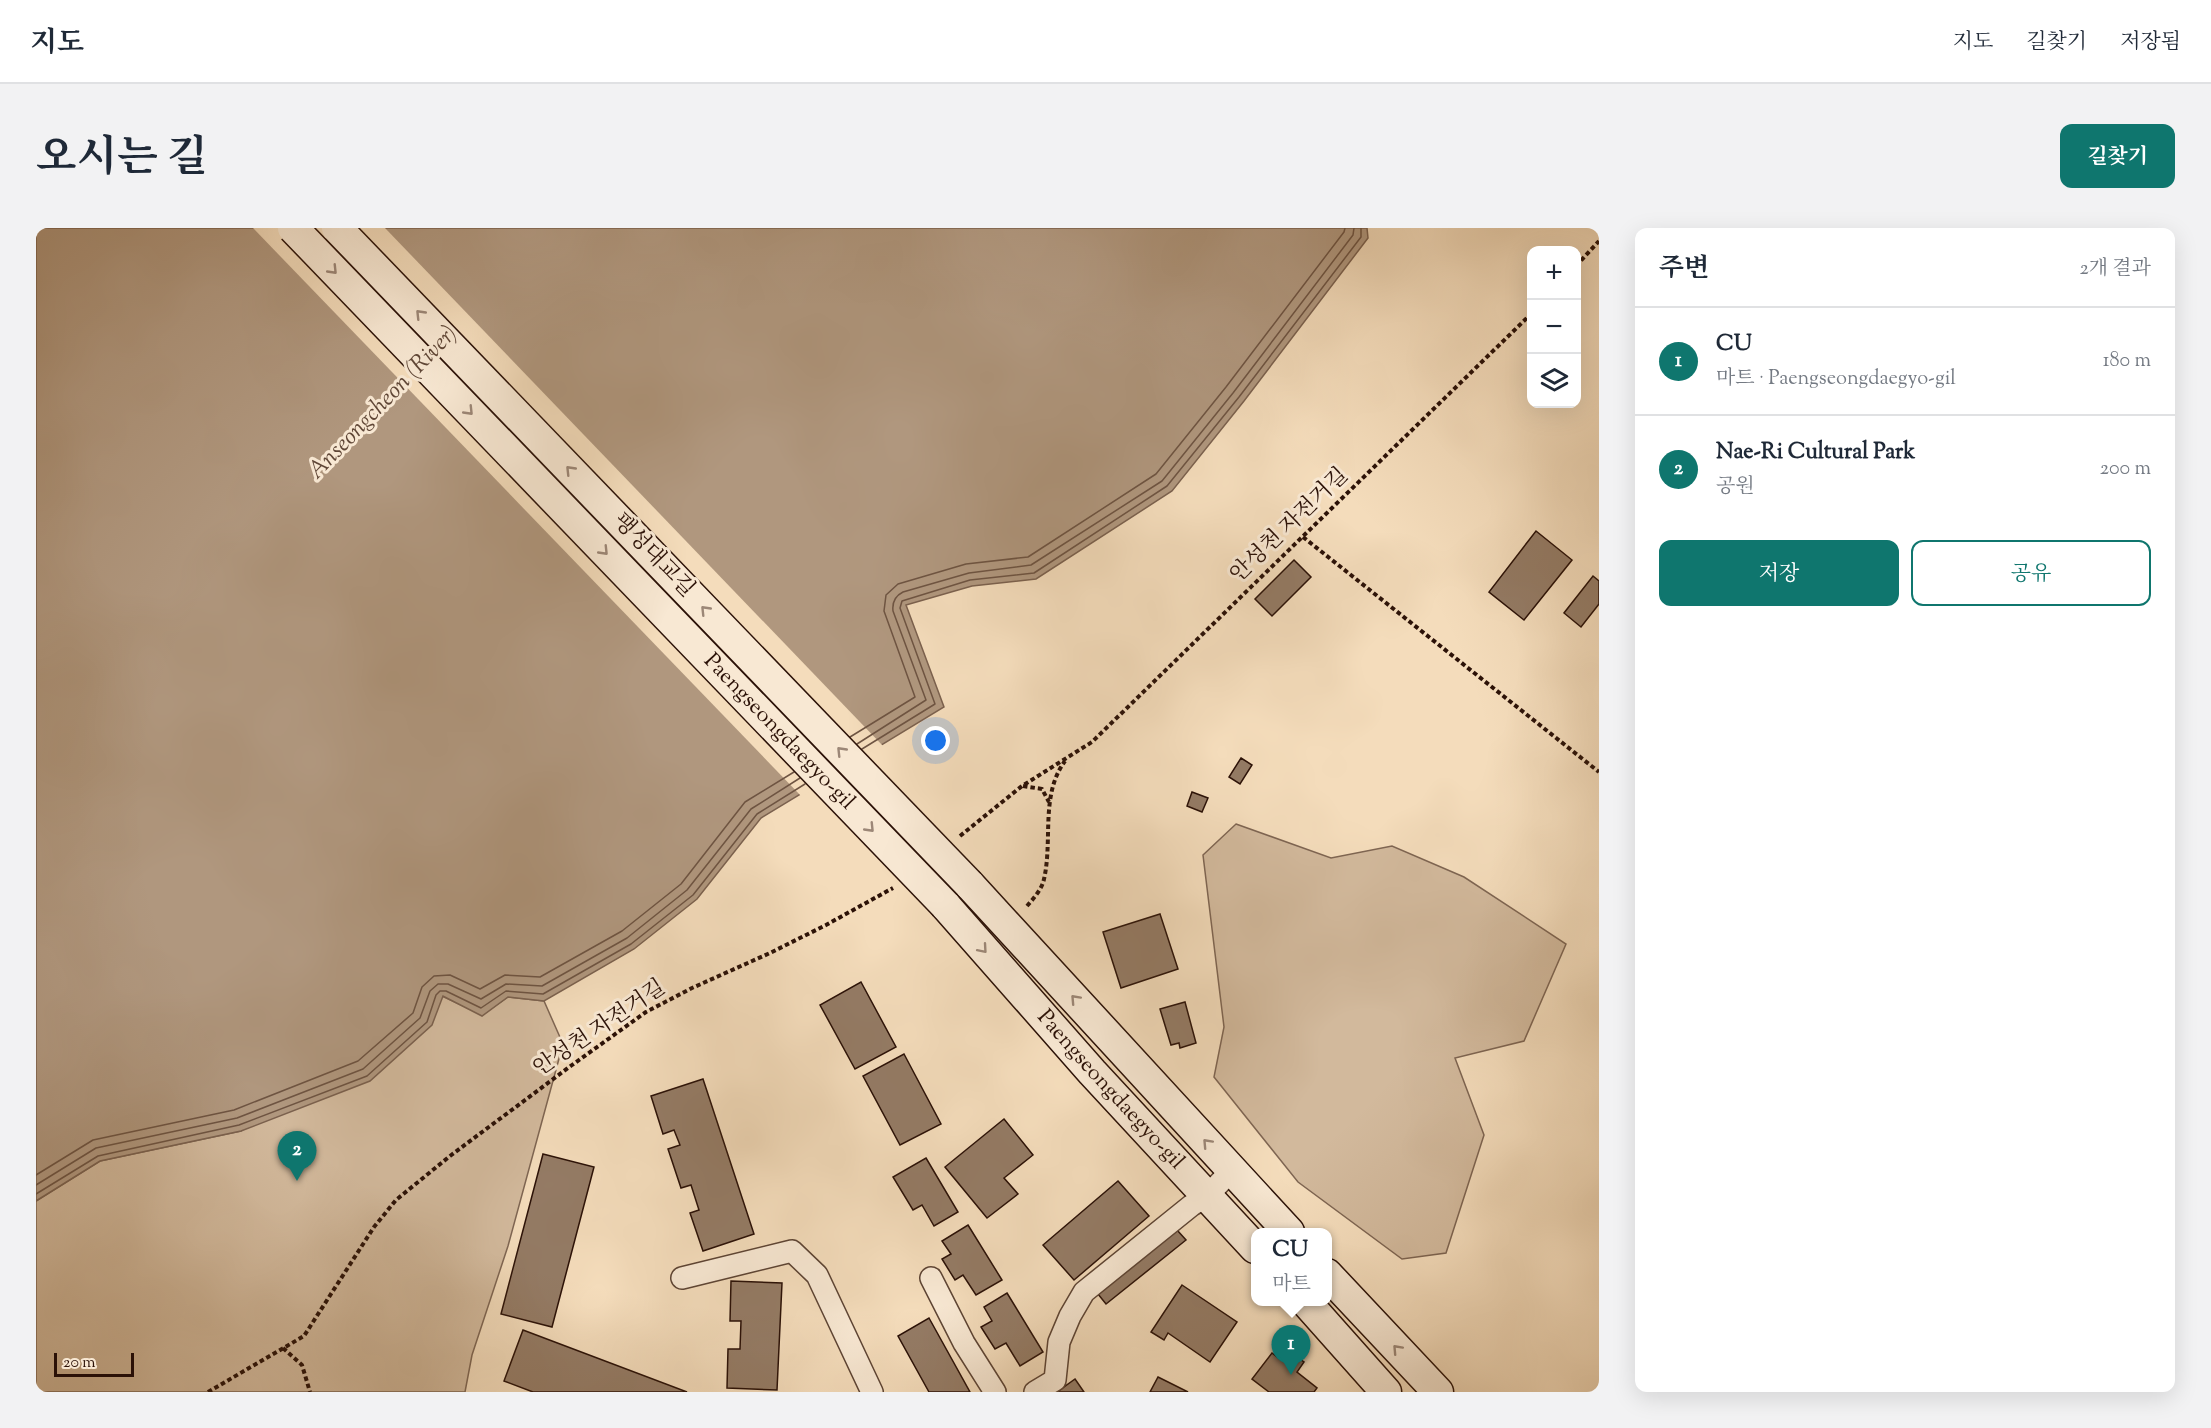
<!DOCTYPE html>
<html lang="ko">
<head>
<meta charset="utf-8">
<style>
	:root { --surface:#fff; --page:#f2f2f3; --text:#1f2937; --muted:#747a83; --line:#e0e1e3; --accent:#0f766e }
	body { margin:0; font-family:"Sorts Mill Goudy","Noto Serif KR",serif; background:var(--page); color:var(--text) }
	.controls { position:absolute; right:18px; top:18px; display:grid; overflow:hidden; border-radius:12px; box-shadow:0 6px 24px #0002 }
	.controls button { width:54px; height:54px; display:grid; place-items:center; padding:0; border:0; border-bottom:2px solid var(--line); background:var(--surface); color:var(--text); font:30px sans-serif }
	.scale { position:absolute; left:18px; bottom:15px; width:80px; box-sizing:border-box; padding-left:6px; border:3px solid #2b1107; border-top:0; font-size:16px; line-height:21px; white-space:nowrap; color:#2b1107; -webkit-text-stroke:4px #f8e8d3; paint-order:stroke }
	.you { position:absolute; left:900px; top:513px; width:21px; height:21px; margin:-15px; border:4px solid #fff; border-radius:50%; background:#1a73e8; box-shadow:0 0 0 9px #1a73e833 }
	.badge { display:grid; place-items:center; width:39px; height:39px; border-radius:50%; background:var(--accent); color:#fff; font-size:20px; font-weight:700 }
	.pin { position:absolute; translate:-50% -50px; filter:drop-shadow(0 2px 3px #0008) }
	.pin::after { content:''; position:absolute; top:32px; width:21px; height:18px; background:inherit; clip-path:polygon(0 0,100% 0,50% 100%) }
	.popup { position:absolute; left:1215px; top:1000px; width:81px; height:78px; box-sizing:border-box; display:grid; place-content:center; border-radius:12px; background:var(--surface); filter:drop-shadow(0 2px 4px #0005); font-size:20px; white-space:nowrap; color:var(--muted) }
	.popup b { font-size:22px; color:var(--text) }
	.popup::after { content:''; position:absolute; left:50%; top:100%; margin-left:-12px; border:12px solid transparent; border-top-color:var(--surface) }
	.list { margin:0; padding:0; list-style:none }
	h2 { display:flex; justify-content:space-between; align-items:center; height:78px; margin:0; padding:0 24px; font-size:26px }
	h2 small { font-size:20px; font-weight:400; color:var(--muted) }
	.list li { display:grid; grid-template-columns:39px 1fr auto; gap:18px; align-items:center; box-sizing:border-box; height:108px; padding:0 24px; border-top:2px solid var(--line) }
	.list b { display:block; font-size:22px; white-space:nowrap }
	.list p { margin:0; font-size:20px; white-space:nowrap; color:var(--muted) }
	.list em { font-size:20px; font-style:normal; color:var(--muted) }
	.actions { display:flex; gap:12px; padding:18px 24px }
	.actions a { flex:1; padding:14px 0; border:2px solid var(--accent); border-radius:12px; text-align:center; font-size:21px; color:var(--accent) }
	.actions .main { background:var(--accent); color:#fff }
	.icon { flex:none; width:33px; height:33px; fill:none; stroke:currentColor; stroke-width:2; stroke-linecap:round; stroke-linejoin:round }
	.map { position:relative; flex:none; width:1563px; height:1164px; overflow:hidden; border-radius:12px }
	header { display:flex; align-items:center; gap:36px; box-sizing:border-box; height:84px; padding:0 30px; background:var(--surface); border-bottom:2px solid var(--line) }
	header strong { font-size:28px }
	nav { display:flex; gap:33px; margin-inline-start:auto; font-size:21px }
	.intro { display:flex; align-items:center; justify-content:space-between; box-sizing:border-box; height:144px; padding:0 36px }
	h1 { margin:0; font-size:42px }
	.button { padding:15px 27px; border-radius:12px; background:var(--accent); color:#fff; font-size:21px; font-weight:700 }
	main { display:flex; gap:36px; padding:0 36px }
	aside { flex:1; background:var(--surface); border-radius:12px; box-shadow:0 6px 24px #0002 }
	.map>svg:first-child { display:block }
	.green { fill:#d2b99c; stroke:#7e6552; stroke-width:1.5 }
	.water { fill:#b0977e; stroke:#7b614e; stroke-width:1.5 }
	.pier { fill:#f4dcbb }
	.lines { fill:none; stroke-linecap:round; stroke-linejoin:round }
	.shore { stroke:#6e5442; stroke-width:1.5 }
	.building { fill:#947b65; stroke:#2b1107; stroke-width:1.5 }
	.minor-casing { stroke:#5d4434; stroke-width:24 }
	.secondary-casing { stroke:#2b1107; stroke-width:33 }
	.path { stroke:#2b1107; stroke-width:4; stroke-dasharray:4.5 3; stroke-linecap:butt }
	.minor { stroke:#f8e8d3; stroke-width:21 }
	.secondary { stroke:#f8e8d3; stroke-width:30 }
	.secondary-bridge-casing { stroke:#2b1107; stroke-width:33; stroke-linecap:butt }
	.secondary-bridge { stroke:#f8e8d3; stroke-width:30 }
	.oneway { stroke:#9c8777 }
	.labels { text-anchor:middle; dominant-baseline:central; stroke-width:6; stroke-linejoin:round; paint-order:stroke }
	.street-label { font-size:22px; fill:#2b1107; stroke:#f8e8d3 }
	.water-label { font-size:24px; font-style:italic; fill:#604737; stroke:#f8e8d3 }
</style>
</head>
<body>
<header>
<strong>지도</strong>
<nav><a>지도</a><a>길찾기</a><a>저장됨</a></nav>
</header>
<div class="intro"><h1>오시는 길</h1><a class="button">길찾기</a></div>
<main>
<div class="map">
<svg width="1563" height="1164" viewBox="0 0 1563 1164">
	<rect width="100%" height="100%" fill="#f4dcbb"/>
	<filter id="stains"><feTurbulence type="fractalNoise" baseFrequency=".00333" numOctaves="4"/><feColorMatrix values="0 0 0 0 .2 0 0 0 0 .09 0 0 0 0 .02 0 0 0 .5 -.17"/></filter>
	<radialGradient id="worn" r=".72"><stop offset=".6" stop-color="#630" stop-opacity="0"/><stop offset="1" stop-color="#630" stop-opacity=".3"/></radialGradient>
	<g class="green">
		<path d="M1200,596l95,34 61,-12 72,31 102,67 -42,97 -69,17 29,77 -38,118 -44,6 -104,-77 -84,-105 10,-50 -21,-172z"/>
		<path d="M406,768l40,19 26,-18 36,4 19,43 -55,202 -36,109 -7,37h-429v-191l64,-40 141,-30z"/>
	</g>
	<path class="water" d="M0,0h1331l1,10 -124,163 -72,90 -136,88 -64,7 -66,19 38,102 -183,111 -64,81 -63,50 -90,52 -36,-4 -26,19 -39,-20 -11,29 -62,56 -129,50 -141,30 -64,40z"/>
	<path class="pier" d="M217,0h132l499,519 -82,50z"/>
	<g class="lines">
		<g class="shore">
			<path d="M814,509l65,-40 -31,-86 2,-16 12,-11 68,-20 62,-7 128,-83 70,-87 118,-155 1,-4"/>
			<path d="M821,516l69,-44 -33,-89c-1,-9 2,-15 10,-19l66,-19 62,-8 131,-84 71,-88 120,-158 1,-7"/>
			<path d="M826,521l73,-45 -35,-96 2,-7 68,-21 64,-7 133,-87 72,-89 122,-160v-9"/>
			<path d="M0,947l57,-35 141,-30 124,-49 55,-48 9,-26 12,-11 16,-1 30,14 25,-14 35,2 82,-46 59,-47 64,-82 49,-30"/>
			<path d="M0,957l60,-37 141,-30 126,-49 57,-51 10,-27 8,-7h10l33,15 25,-15 36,2 85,-48 60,-48 64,-81 49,-31"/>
			<path d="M0,966l62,-38 141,-31 128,-49 60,-54 9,-27 4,-4h6l35,17 25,-17 37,3 88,-50 62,-49 64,-81 48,-30"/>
		</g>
	</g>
	<g class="building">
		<path d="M1500,303l36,29 -48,60 -35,-28z"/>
		<path d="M1258,332l17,17 -39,39 -17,-17z"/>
		<path d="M1557,348l6,5v23l-18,23 -17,-14z"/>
		<path d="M1205,530l11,7 -12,19 -11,-7z"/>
		<path d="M1156,564l16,6 -6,14 -15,-6z"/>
		<path d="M1124,686l18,55 -57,19 -18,-56z"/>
		<path d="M825,754l35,65 -41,22 -35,-64z"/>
		<path d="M1149,774l11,41 -16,5 -1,-5 -8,2 -11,-36z"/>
		<path d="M868,826l37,70 -41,21 -37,-69z"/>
		<path d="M667,851l51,155 -51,17 -13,-38 9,-3 -8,-25 -10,3 -13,-39 12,-4 -6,-15 -11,4 -12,-38z"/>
		<path d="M968,891l29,36 -29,23 14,16 -31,24 -42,-51z"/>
		<path d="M507,926l51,13 -42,160 -51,-13z"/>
		<path d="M890,930l32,54 -24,14 -12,-21 -9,5 -20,-33z"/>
		<path d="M1082,953l31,35 -75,64 -31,-35z"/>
		<path d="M932,997l34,55 -26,15 -13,-20 -8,5 -13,-21 9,-5 -9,-13z"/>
		<path d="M1141,1002l9,10 -80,64 -8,-10z"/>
		<path d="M695,1053l51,2 -5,107 -50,-2 1,-39h12l1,-28h-11z"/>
		<path d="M1146,1057l55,37 -27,40 -42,-29 -4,7 -13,-8z"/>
		<path d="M971,1065l36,59 -23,14 -14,-23 -11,6 -14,-22 11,-6 -8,-14z"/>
		<path d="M893,1090l41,74h-41l-31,-56z"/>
		<path d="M487,1102l164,62h-154l-29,-11z"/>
		<path d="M1252,1123l16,11 -7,10 20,16 -3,4h-45l-17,-13 20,-26 9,7z"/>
		<path d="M1122,1149l30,15h-38z"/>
		<path d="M1039,1151l9,13h-27z"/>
	</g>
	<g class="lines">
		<defs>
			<g id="minor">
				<path d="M646,1050l110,-27 25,24 55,117"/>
				<path d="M895,1050l33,65 31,49"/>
				<path d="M999,1164l20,-12 4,-38 11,-26 14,-24 108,-87 14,-8 26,-27"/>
			</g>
			<g id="secondary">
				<path d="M933,656l320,348"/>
				<path id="s1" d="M909,677l147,167 163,176"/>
				<path d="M1291,1046l111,118"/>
				<path d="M1270,1074l80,90"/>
			</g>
		</defs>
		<use href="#minor" class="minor-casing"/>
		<use href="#secondary" class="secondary-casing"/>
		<g class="path">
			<path d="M1540,38l23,-25"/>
			<path d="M1267,309l296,235"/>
			<path d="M987,558l19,3 7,13"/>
			<path d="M924,608l62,-50 70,-44 440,-429"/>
			<path d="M991,678c7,-8 15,-17 17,-27 9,-39 -4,-84 21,-118"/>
			<path d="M247,1120l19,17 8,27"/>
			<path d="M172,1164l96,-56 70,-109 22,-27 54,-44 122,-91 74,-53 46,-24 78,-35 56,-28 67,-37"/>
		</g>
		<use href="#minor" class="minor"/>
		<use href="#secondary" class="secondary"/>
		<defs>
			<g id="secondary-bridge">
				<path id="s2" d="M257,0l652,677"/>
				<path d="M301,0l632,656"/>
			</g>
		</defs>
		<use href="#secondary-bridge" class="secondary-bridge-casing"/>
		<use href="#secondary-bridge" class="secondary-bridge"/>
	</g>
	<defs><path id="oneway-chevron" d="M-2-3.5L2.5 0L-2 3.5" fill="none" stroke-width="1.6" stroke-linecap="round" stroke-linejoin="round" transform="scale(1.5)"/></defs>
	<g class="oneway">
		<use href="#oneway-chevron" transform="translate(297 42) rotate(46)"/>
		<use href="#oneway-chevron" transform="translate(384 86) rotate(-134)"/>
		<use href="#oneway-chevron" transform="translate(433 183) rotate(46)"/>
		<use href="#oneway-chevron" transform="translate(534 242) rotate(-134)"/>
		<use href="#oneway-chevron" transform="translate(568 323) rotate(46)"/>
		<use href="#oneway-chevron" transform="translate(669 382) rotate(-134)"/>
		<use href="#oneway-chevron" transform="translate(805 523) rotate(-134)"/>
		<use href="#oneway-chevron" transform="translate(834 600) rotate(46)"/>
		<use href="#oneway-chevron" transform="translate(947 721) rotate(49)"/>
		<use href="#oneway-chevron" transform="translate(1039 771) rotate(-133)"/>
		<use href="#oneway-chevron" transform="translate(1171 915) rotate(-133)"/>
		<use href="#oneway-chevron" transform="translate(1361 1121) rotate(-133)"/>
	</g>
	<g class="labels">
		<g class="street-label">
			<text transform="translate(1254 298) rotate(-44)">안성천 자전거길</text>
			<text transform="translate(617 328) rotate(46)">팽성대교길</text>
			<text stroke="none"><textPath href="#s2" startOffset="700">Paengseongdaegyo-gil</textPath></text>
			<text transform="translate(564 801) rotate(-34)">안성천 자전거길</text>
			<text stroke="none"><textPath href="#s1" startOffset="248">Paengseongdaegyo-gil</textPath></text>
		</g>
		<g class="water-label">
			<text transform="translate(347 175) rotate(-46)">Anseongcheon (River)</text>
		</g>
	</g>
	<rect width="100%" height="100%" filter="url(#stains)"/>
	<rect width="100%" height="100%" fill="url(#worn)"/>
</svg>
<div class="controls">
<button>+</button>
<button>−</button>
<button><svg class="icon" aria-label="layers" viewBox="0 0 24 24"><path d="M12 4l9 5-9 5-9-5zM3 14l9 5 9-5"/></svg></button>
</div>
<div class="scale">20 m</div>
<div class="you"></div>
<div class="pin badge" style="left:1255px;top:1147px">1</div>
<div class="popup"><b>CU</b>마트</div>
<div class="pin badge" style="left:261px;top:953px">2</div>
</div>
<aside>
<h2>주변<small>2개 결과</small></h2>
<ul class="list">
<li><span class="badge">1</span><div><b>CU</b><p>마트 · Paengseongdaegyo-gil</p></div><em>180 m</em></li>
<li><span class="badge">2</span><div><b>Nae-Ri Cultural Park</b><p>공원</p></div><em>200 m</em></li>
</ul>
<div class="actions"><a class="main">저장</a><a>공유</a></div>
</aside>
</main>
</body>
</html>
